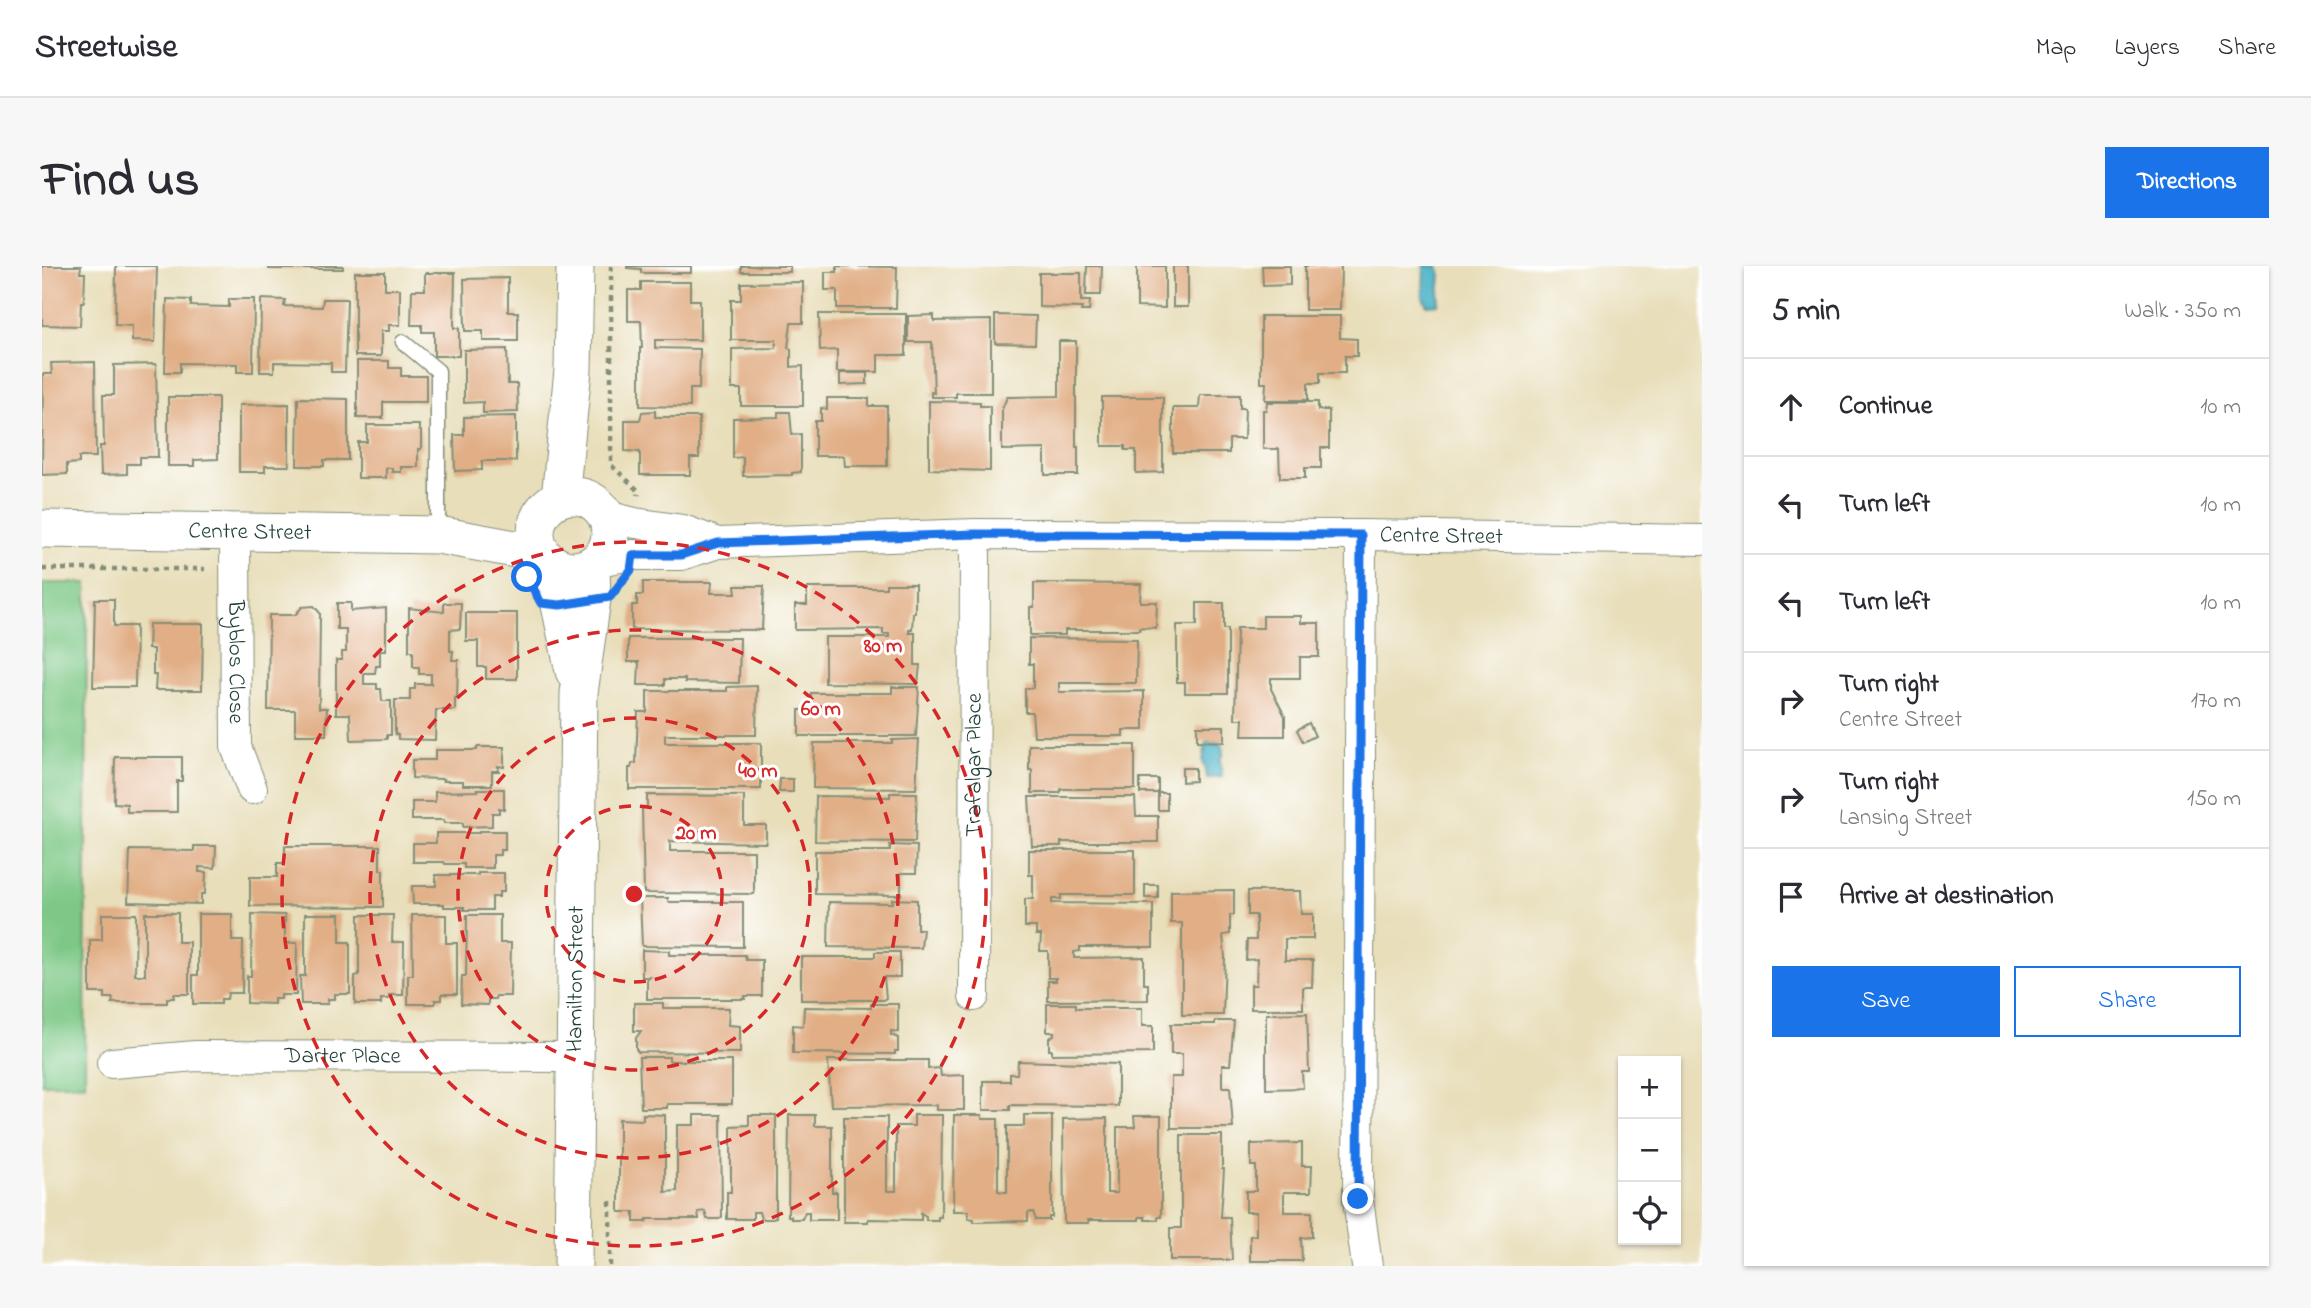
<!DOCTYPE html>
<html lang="en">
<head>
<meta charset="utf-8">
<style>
	:root { --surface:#fff; --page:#f7f7f7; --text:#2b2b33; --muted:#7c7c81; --line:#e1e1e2; --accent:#1a73e8 }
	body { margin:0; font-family:"Indie Flower",sans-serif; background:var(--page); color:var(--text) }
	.controls { position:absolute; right:21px; bottom:21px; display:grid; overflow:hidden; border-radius:0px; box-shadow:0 2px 5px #0004 }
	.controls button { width:63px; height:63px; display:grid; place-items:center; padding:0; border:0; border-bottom:2px solid var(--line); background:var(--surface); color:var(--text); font:35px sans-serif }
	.stop { position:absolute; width:21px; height:21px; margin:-16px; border:5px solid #1a73e8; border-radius:50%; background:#fff }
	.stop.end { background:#1a73e8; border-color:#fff; box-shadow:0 2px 7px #0008 }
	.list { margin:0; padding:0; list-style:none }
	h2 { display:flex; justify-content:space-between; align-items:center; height:91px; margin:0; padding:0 28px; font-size:30px }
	h2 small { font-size:23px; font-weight:400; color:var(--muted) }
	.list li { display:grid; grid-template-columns:46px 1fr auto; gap:21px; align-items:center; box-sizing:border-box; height:98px; padding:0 28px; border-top:2px solid var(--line) }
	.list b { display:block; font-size:26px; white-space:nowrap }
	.list p { margin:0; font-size:23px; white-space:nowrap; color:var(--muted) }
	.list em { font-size:23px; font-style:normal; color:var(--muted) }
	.actions { display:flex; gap:14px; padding:21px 28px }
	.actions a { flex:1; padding:16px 0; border:2px solid var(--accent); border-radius:0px; text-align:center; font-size:24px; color:var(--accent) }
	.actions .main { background:var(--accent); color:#fff }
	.icon { flex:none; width:38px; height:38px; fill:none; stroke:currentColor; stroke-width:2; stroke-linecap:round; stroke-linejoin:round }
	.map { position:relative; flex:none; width:1660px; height:1000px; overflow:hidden; border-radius:0px }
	header { display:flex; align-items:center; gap:42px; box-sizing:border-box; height:98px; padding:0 35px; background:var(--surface); border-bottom:2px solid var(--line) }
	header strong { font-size:33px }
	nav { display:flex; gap:38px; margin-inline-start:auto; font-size:24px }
	.intro { display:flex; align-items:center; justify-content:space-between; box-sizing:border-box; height:168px; padding:0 42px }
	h1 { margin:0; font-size:49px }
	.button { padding:18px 32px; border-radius:0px; background:var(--accent); color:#fff; font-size:24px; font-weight:700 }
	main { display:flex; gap:42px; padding:0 42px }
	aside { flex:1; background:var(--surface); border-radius:0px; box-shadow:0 2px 5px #0004 }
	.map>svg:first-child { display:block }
	.green { fill:#7dc886; stroke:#4e825d; stroke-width:2 }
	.water { fill:#49b3c7; stroke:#34787e; stroke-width:2 }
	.building { fill:#e1ae85 }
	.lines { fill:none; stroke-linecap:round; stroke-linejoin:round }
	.service-casing { stroke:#848e77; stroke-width:17 }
	.minor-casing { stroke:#848e77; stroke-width:32 }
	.tertiary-casing { stroke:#848e77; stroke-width:39 }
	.path { stroke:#848e77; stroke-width:4.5; stroke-dasharray:5 5; stroke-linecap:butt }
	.service { stroke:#fff; stroke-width:14 }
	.minor { stroke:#fff; stroke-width:30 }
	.tertiary { stroke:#fff; stroke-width:37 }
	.route { stroke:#1a73e8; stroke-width:9 }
	.ring { fill:none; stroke:#d62828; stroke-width:3.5; stroke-dasharray:12 9 }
	.labels { text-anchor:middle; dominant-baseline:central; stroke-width:6; stroke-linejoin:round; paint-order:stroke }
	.street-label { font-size:23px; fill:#1f3d34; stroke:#fff }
	.centre { fill:#d62828; stroke:#fff; stroke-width:3.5 }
	.ring-label { font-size:21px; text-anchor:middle; font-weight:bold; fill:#d62828; stroke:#fff; stroke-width:6; stroke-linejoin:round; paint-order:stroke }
</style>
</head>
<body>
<header>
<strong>Streetwise</strong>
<nav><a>Map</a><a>Layers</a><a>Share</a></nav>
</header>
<div class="intro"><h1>Find us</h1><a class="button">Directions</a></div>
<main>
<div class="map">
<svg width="1660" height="1000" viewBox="0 0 1660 1000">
	<rect width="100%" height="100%" fill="#fff"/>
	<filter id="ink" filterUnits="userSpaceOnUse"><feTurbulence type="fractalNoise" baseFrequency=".0143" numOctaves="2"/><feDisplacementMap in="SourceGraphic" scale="14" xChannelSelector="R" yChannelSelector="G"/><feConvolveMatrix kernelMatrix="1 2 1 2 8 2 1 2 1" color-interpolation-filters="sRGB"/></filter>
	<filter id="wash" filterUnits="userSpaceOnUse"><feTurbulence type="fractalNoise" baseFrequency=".00686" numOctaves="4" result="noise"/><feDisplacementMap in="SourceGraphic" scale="28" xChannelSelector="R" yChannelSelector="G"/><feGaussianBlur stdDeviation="1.57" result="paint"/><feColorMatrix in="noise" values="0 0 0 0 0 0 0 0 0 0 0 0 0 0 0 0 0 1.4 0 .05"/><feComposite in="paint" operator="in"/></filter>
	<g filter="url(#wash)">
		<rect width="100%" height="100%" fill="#e8deba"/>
		<path class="green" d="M0,317h45l-2,501h-43z"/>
		<g class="water">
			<path d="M1382,0h14l3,10 -3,28 -11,1 -4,-8z"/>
			<path d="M1164,477h16l1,12 -3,4 2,18 -15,1 -4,-17z"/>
		</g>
		<g id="blocks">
			<g class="building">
				<path d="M0,0h39l-1,7h5l-1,29h-3l-1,24 -38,-1z"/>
				<path d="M74,0h41l-2,76 -23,-1v-15l-17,-1z"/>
				<rect x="227" y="0" width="74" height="3"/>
				<path d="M585,0h64v7h-50v-4l-14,-1z"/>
				<rect x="699" y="0" width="49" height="6"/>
				<path d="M795,0l60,1 -1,41h-59v-18h-12v-18h12z"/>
				<path d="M1045,0h15l-1,29h-15z"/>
				<path d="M1095,0h28v42l-28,-1z"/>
				<rect x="1131" y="0" width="15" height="41"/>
				<path d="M1220,0h28v19l-27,1z"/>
				<path d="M1263,0h36l-1,44h-35z"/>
				<path d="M313,6h30v17h15v36h-11v6h-8v25h-26z"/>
				<path d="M383,7h30l-1,55h5v28h-25v-24h-12v-7h-11l1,-35h13z"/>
				<path d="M997,7h42v28h9l-1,10h-8l1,-3 -43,-1z"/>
				<path d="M466,12v34h10v29h-35v-10h-18l-1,-52z"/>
				<path d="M599,16h49v18h10v40h-45v8l45,1 -1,40h-9v18l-50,-1v-58h2l-1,-27h-13v-31h13z"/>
				<path d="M761,16v41h-12l-3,25 3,1v18l12,-1v40h-62v-17h-9v-40l44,-1v-8h-45v-40h10v-17z"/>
				<path d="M125,33l24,1v6l38,1v-8h25l-1,73h-16v-8l-57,-1v9h-15z"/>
				<path d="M219,33l24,1 -1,6 38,1 1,-8h24l-2,73h-14v-9l-57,-1v10h-14z"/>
				<path d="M777,48h87v41h-28v17h-41v-22l-17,1z"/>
				<path d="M892,49v6l57,-1v73h-35v4h-25v-5l3,1 -2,-51h-24v-26z"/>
				<path d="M953,49l41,1 -1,28 -40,-1z"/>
				<path d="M1219,50h79v22l17,1v17h-12v17h-25v10h-12v17h-43l1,-17h-5z"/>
				<path d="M1017,75h17v106h2v28h-33v-26l-43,1v-41l5,-12 52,-1z"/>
				<path d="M465,83l1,35h9l1,28 -35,1v-11l-19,1v-53z"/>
				<path d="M315,95h32v7h12v8h25v26h-43v16h-26z"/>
				<path d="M53,96l1,95h-17v6l-12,1v10l-25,1 1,-101h9l-1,-11z"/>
				<path d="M114,98l2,93h-18v7h-13v10l-26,1 -1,-29h4l-1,-51h11v-30z"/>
				<path d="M798,107h27v11l-27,1z"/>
				<path d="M1158,129h40v13h5l-1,31h-15v14h-56v-45h26z"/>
				<path d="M126,131h50v62l-24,1v6h-26z"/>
				<path d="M1060,131h61v75l-27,1v-23h-11v-4h-23z"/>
				<path d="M256,132l50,1v61h-24v6h-27z"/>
				<path d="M785,132h42v8h18v60h-42l-1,-10h-29v-35h6v-13l6,1z"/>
				<path d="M887,135l51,1v4h10v65l-61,-2z"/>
				<path d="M1225,136h51v8h11v38h-8v20h-16v10h-25l-1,-29h-16v-39h3z"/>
				<path d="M247,138v62h-24v6h-26v-67z"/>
				<path d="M613,145v6h44v41h-9v17h-50v-23l-15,-1v-31h15l2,-8z"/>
				<path d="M736,146h12l2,23 9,-1v38l-9,1v2l-49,1v-19l-10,1v-40l45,-1z"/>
				<path d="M474,150v45h-34v9l-27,1 -1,-36h10v-18z"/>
				<path d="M325,159h52v5l2,1v18h-3v18h-17v5h-9v-4h-6v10h-28v-36h9z"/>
				<path d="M601,316h69l-1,11h25l-1,-7h29l-2,44 -130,-1v-24h5v-10h6z"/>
				<path d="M992,317l107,1 -1,18h17l-1,26 -16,-1v3h-75v5h-35v-28h4z"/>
				<path d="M844,318h29v29h-2l-1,16h-3v4h6v32h5l-2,19 -93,-1v-46h64v-3h-6v-5l-88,1v-25h12v-17h79z"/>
				<path d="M53,333h19v27h22l-1,61h-42z"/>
				<path d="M295,337h14v8l35,-3v42h-6v16h-4l-1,7h-11v11h13v5h4l1,12h9v34h-4v4l-36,1 -1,-26h-14v-54h6v-8h4v-23h-9z"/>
				<path d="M402,337h17l-1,26 -10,1v21h3l-1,9h6l-1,39 -2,-1v12h-19l-1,30 -37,-1v-4l-3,-1v-34h15v-11h5v-5h16v-10h-12v-7h-6v-16h-4v-43l35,4z"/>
				<path d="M1155,337h27v26h4v64h-43v-11h-8v-57h20z"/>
				<path d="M272,340l6,7 -1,95h8l-1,27h-31v-25h-27l1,-95h26l7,-8z"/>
				<path d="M424,347h51v66h-31v-12h-8v-26h-12z"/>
				<path d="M1221,350h38v7h18v34h-19v21h-29v11l14,27v20h-43l1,-17h-8l2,-91h26z"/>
				<path d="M107,358h54l-1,66h-47l1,-15h-3v-26h-5z"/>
				<path d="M586,372h112l-1,45 -54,-1v-3h-20v6h-27l1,-23h-11z"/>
				<path d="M987,372l108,1 -1,44h-77v9l85,-1v39h-21v6h-89l-2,-24h-7v-24h8v-24h-4z"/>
				<path d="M715,420l-1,49h-91v8h96v46h-132v-21h2l1,-4 4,-1 2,-51h9v-21h80v-4z"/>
				<path d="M850,421h27l-3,49h-117v-26h12v-17h81z"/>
				<path d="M1267,457l6,13 -12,6 -6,-12z"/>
				<path d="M1155,460h27v16l-27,-1z"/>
				<path d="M877,473l-3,50 -103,-1 1,-45h78v-3z"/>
				<path d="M987,479h106v44h-74l-1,4h-28v-23h-3z"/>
				<path d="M435,481h27v20l-6,-1 1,5h-7v14h-29v-4h-20l1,-2 -32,-1v-18h23v-10h42z"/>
				<path d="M73,491h67v24h-5v31h-50v-8l-13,-1z"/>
				<path d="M1140,502h13v13l-13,1z"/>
				<path d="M738,513h13v13h-14z"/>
				<rect x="1098" y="513" width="18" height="14"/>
				<path d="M435,523h27v20l-5,-1v5h-7v13l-29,1v-4h-19l-1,-3h-31v-18h23v-10l43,-1z"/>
				<path d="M848,527h27l-2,49 -100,-1 1,-45 74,1z"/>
				<rect x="1116" y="527" width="9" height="17"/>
				<path d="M605,529l97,1v29h22v18l-96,-2v10h84v43l-110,-1 -2,-85h5z"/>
				<path d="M987,531h106l1,19h22v26h-97v4h-29z"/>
				<path d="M437,565h26v19h-5v5h-7v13h-29v-4h-19l-1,-2h-31v-19h23v-10h43z"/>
				<path d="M848,579l27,1 -1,27h-15v22l-86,-1v-43h75z"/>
				<path d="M152,580h22l-1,22 -16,-1v5h7l-1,22h-4v10l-73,-2 2,-52 64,1z"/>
				<path d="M243,580h95v24h3v37l-133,-1v-29h27v-14h8z"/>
				<path d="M987,584h106v45h-74v4h-9v4l101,1v43h-73v4l-6,1v6l70,-1v27h4v16l-100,1v-20h8v-3h-8v-27h-8l1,-16h-5v-8h-11v-28h8v-24h-4z"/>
				<path d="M436,607h26v19h-5v5h-7v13h-28v-3h-20v-3h-31l-1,-18h24v-11h42z"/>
				<rect x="1103" y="619" width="13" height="13"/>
				<path d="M1192,624v25h-4v19l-7,1 2,22 -2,58h-41v-92h-11v-32z"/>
				<path d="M1206,625h52l1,23h12v25h-28v21h28l-1,27h-9v22h-52v-24h5l1,-26 -11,1 1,-20h9v-25h-8z"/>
				<path d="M598,632h28v4h75v45l-101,-1z"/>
				<path d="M850,633l25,1v29h6l-2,19 -93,-1 1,-45 63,1z"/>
				<path d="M103,647h33v29h11v52h-15v4h-7v5h-55l1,-5h-8v-5h-15v-53h12v-26h34l-1,61h10z"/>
				<path d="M156,648h34v27h11l-1,52h-14l-1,6h-6v5h-28v-29h5z"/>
				<path d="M210,648l33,1v28h12l-1,52h-15v4h-7v5l-27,-1v-27h4z"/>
				<path d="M263,648h35v28h10v52h-15v5h-7v5h-27l-1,-28h5z"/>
				<path d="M317,649h34l-1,27h12l-1,53h-14v4h-8v5h-26v-28l4,-1z"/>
				<path d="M370,649h34v28h11v51h-15v6h-7v4h-27v-29h5z"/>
				<path d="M425,649h33v28h11l-1,53h-14l-1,3h-7v6l-27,-1 1,-28h4z"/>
				<path d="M600,684l27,1v4h76l1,5h16v36h-17v3h-98v-19l3,-3h-8z"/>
				<path d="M833,686h25v25h-16l2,21 -3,2h-82v-43h74z"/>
				<path d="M592,737h29v5h66l-1,17 12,1v27l-102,-1 -2,-3v-11l5,-7h-7z"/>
				<path d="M829,738h27v28l-7,-1v4l7,3v13h-3v3l-102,-1v-28l10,1 1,-19 67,1z"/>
				<path d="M1005,738h29v4h66v18h11v27l-101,1v-4h-3v-12l5,-3v-3h-7z"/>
				<path d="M1265,747l2,59h-7l1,16 -37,1v-75z"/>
				<path d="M1173,755h19l-4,44h-8v22h8l3,41h-62v-51h11v-23h-11v-30h44z"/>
				<path d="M597,791h30v4h63v43h-65v4h-26z"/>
				<path d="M786,794h100v9l12,-1 1,8 23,-1v35h-27v-5l-106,1z"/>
				<path d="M976,795l100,3v42l-108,-1v5h-27v-29h27v-7h7z"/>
				<path d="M601,848l22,1v77l12,-1v-66h17v-10h27l1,102 -3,2h-12l-2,-8 -7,1 1,7h-52l-1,3h-12v-10h-15v-93l24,1z"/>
				<path d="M707,849h27v102l-3,2h-12l-2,-7h-6v7h-26v-27h4v-66l18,-1z"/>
				<path d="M747,849h26v11h17v66h5v28h-28v-8h-4l-3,7h-11v-3h-3z"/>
				<path d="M872,849h28l-1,102h-3v3h-12v-4l-5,-3v7l-53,-1v3h-24v-105h43v74h9v-65h18z"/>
				<path d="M912,849h28v4h16v72l6,1h3v-66h17v-11h28v102h-3v3h-13l-3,-8 -5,1v8l-54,1v-3l-6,-1v-7h-15z"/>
				<path d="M1092,850h27v101h-3v3h-13v-3h-6v3h-51l1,3h-25l-1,-104 44,-1v75h10v-66h18z"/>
				<path d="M1139,869h41v34h2l-3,48h9l2,43h-62v-32h11z"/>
				<path d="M1260,877v23h10l-1,26h-27v20h28v25l-11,1 1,23h-52v-25l6,-1v-23h-10v-21h10v-25h-5v-22z"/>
			</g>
		</g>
	</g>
	<g filter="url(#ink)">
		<use href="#blocks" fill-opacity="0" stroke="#848e77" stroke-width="2"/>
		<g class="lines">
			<defs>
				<path id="service" d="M361,76l35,29v163"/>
				<g id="minor">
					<path d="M564,250l29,7 48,7 35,13"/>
					<path id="s1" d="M193,266l1,215 16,42"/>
					<path d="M1319,269l-3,664 9,67"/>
					<path id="s2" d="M555,295l36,-6h48l37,-12 257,-9 386,1 341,5"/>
					<path id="s3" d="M932,730l1,-462"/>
					<path id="s4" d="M70,797l84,-7 378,1"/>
				</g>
				<g id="tertiary">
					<circle cx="531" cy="267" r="37"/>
					<path d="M518,232l13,-128 2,-104"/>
					<path id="s5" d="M0,263l396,6 105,19"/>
					<path d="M509,297l23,108"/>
					<path id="s6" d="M531,1000l6,-573 13,-94 -1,-33"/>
				</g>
			</defs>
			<use href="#service" class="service-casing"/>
			<use href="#minor" class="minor-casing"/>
			<use href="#tertiary" class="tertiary-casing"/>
			<g class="path">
				<path d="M569,0v199l28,26 -1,4"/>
				<path d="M0,303h163"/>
				<path d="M568,1000v-66"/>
			</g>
			<use href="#service" class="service"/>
			<use href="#minor" class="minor"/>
			<use href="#tertiary" class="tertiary"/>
		</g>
	</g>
	<g class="lines" filter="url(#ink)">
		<path class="route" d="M485,311l14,26 19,2 50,-8 21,-27 2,-15h48l37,-12 257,-9 386,1 -3,664"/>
	</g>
	<g class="ring">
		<circle cx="592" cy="628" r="88"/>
		<circle cx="592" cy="628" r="176"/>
		<circle cx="592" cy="628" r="264"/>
		<circle cx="592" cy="628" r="352"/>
	</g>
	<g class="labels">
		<g class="street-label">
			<text stroke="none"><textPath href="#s5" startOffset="208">Centre Street</textPath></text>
			<text stroke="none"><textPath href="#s2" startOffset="847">Centre Street</textPath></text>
			<text stroke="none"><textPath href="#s1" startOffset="130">Byblos Close</textPath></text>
			<text stroke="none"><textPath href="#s3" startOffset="231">Trafalgar Place</textPath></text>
			<text stroke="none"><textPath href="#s6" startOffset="287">Hamilton Street</textPath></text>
			<text stroke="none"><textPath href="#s4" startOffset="231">Darter Place</textPath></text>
		</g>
	</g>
	<circle cx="592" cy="628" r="10" class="centre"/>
	<g class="ring-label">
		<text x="841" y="386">80 m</text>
		<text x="779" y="449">60 m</text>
		<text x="716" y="511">40 m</text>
		<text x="654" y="573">20 m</text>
	</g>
</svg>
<div class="controls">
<button>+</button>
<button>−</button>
<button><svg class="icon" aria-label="locate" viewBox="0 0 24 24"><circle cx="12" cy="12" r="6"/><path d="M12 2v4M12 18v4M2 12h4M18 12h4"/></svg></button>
</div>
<div class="stop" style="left:485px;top:311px"></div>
<div class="stop end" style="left:1316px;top:933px"></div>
</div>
<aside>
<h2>5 min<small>Walk · 350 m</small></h2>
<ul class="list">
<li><svg class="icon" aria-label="ahead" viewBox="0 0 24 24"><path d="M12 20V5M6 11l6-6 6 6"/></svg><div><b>Continue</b></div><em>10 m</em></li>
<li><svg class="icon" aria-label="left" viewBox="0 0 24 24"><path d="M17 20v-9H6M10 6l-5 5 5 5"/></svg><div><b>Turn left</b></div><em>10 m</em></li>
<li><svg class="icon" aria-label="left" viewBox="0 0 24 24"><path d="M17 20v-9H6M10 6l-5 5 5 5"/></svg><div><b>Turn left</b></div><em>10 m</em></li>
<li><svg class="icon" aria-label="right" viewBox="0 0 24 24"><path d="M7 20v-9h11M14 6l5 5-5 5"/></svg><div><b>Turn right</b><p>Centre Street</p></div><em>170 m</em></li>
<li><svg class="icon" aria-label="right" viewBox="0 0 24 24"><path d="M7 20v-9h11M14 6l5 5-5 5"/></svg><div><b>Turn right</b><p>Lansing Street</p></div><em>150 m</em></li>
<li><svg class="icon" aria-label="arrive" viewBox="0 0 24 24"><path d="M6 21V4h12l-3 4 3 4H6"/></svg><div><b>Arrive at destination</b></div></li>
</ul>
<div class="actions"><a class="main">Save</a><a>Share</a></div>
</aside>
</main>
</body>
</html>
